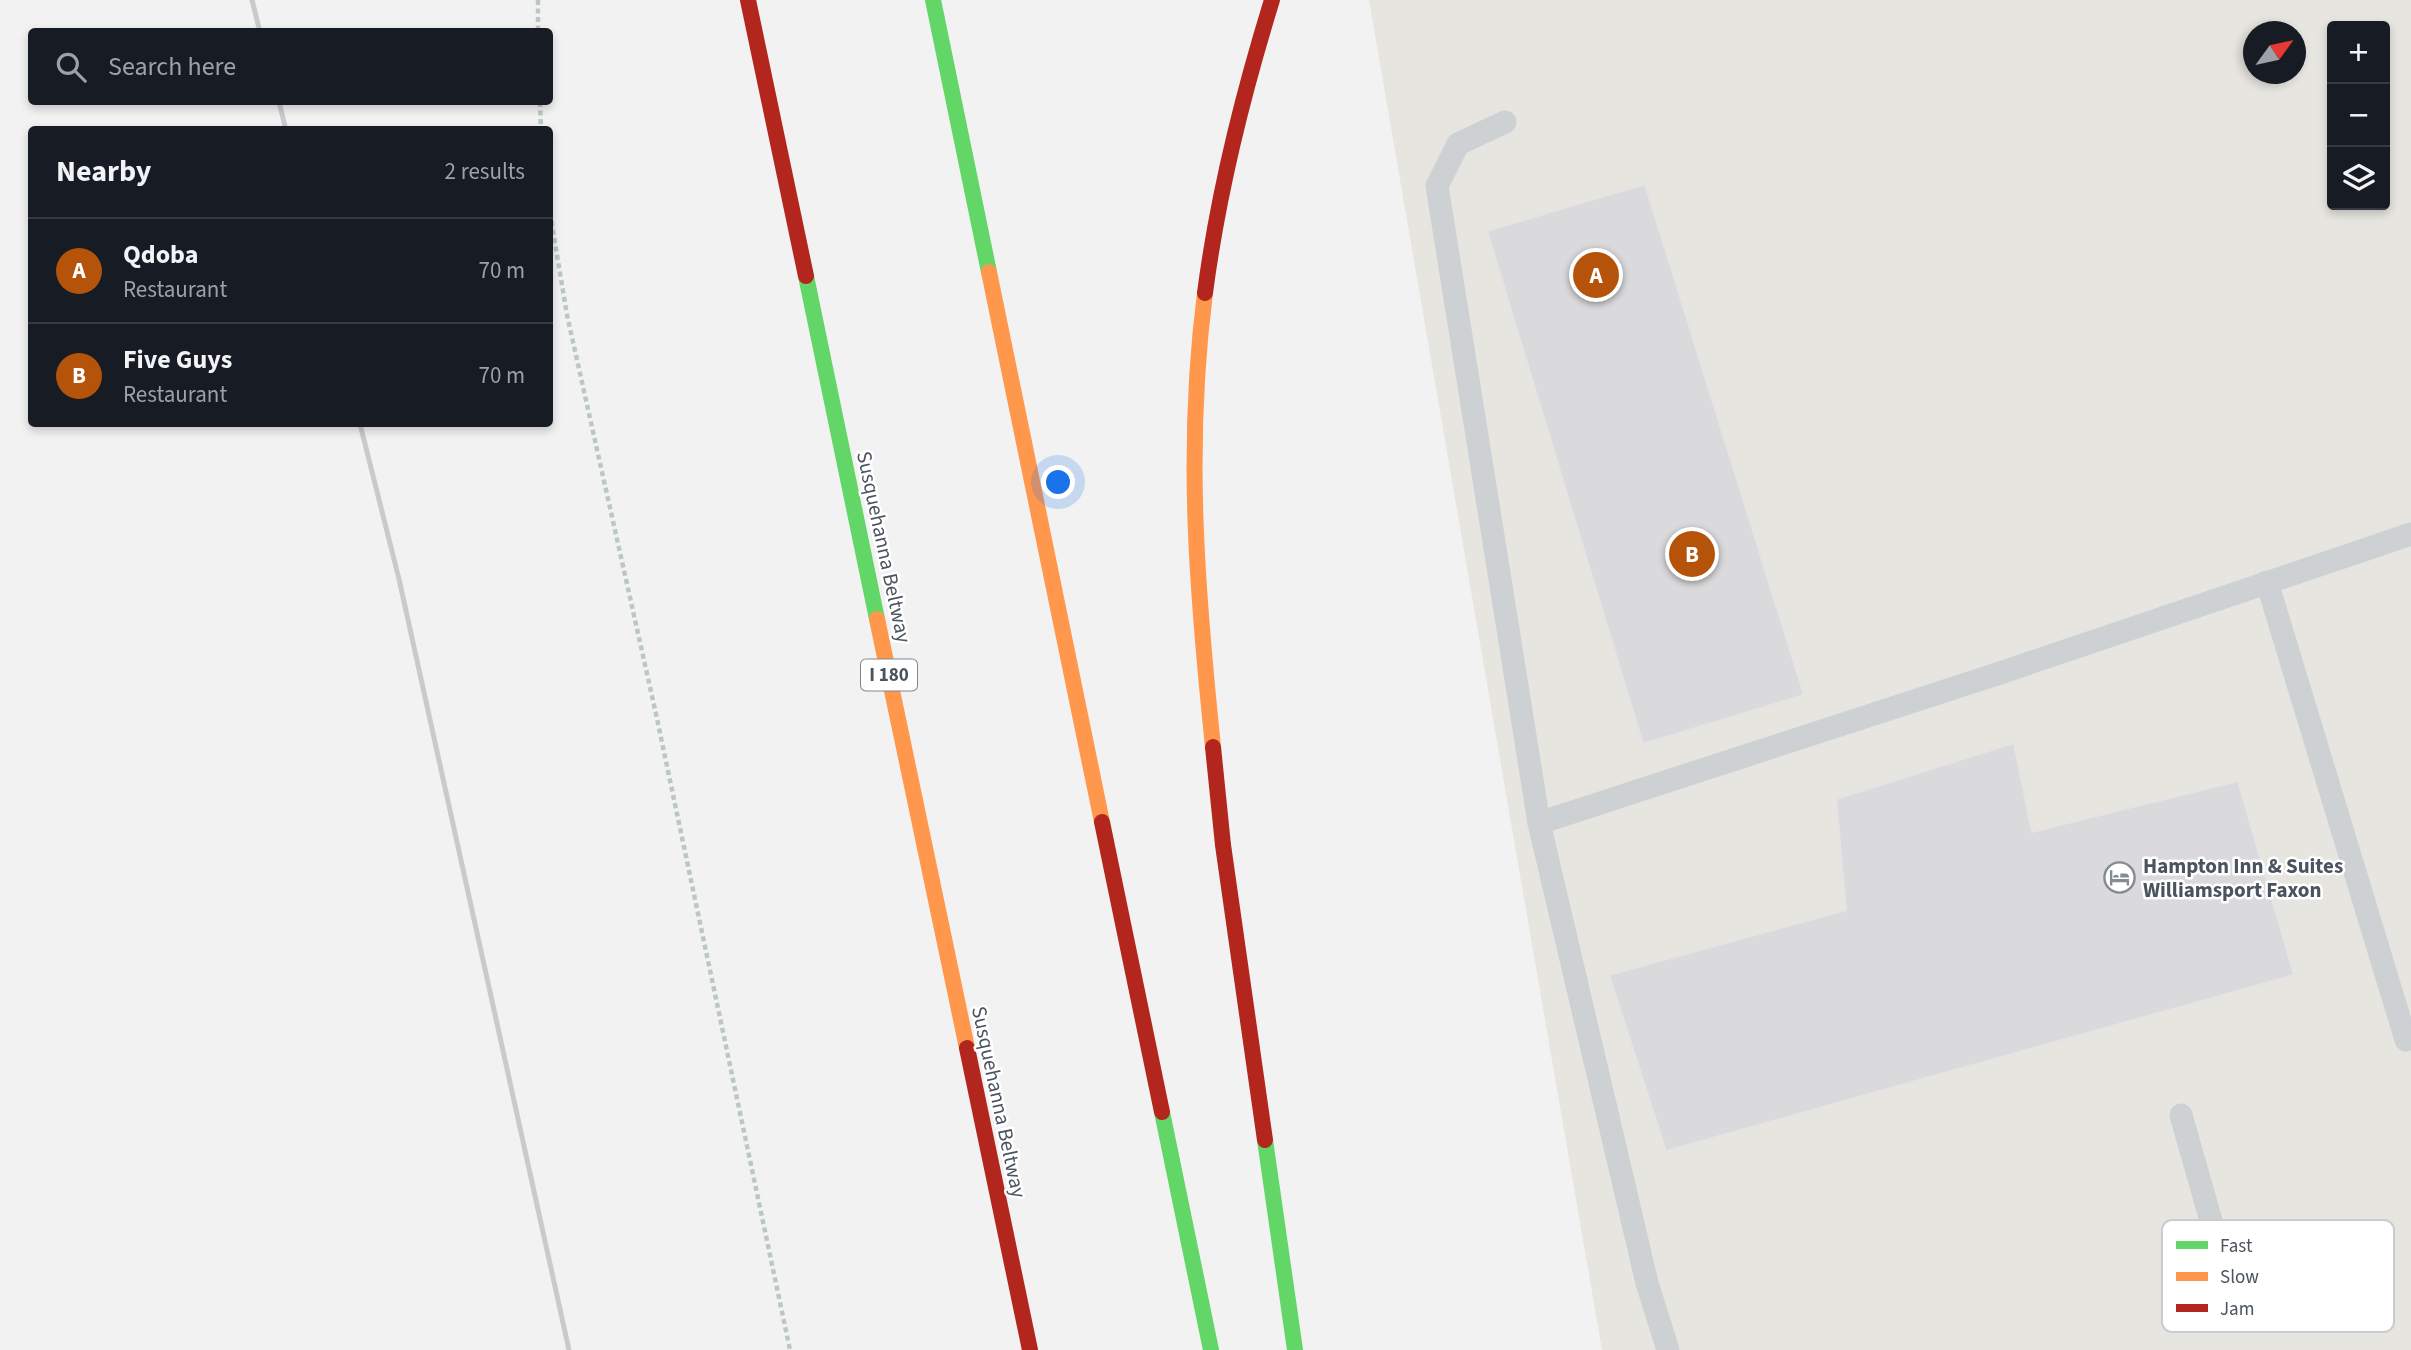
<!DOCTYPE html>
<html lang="en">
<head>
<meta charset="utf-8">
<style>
	:root { --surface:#171b24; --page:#20242c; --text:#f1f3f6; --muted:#9ea1a6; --line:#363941; --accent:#b45309 }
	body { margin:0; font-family:"Source Sans 3",sans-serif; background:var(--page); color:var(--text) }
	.controls { position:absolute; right:21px; top:21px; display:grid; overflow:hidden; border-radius:7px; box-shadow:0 4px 10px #0003 }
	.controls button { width:63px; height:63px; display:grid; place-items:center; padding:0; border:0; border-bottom:2px solid var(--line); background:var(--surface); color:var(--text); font:35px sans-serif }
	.compass { position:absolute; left:2243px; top:21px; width:63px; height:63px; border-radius:50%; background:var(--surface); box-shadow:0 4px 10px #0003; rotate:57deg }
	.you { position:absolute; left:1059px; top:483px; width:24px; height:24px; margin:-18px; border:5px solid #fff; border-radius:50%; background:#1a73e8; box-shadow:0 0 0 10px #1a73e833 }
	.badge { display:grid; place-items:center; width:46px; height:46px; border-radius:50%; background:var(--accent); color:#fff; font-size:23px; font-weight:700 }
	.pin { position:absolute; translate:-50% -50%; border:4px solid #fff; box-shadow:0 2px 7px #0006 }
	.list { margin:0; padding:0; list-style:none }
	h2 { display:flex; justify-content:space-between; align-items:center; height:91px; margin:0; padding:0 28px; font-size:30px }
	h2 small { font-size:23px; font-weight:400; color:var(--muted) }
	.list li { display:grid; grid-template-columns:46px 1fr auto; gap:21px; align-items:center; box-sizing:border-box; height:105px; padding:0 28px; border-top:2px solid var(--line) }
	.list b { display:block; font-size:26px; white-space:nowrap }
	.list p { margin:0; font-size:23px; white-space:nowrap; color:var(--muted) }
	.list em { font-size:23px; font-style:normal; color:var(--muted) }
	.icon { flex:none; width:38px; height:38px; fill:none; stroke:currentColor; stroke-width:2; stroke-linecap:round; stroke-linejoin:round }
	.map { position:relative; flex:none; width:2411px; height:1350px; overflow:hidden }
	.search { position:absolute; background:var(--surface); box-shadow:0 4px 10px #0003; left:28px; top:28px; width:525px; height:77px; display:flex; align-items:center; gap:18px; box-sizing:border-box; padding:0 24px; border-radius:7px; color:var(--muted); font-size:26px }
	.panel { position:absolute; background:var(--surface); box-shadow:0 4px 10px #0003; left:28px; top:126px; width:525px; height:301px; border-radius:7px }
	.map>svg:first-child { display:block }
	.commercial { fill:#e7e5e0; fill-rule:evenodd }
	.building { fill:#dadadc; stroke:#e4e4e5; stroke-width:2 }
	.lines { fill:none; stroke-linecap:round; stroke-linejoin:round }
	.path { stroke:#bcc7c4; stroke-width:4.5; stroke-dasharray:5 3.5; stroke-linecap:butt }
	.lane { stroke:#ced1d3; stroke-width:23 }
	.fast { stroke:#63d668; stroke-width:16 }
	.slow { stroke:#ff974d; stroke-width:16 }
	.jam { stroke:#b3261e; stroke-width:16 }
	.rail { stroke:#c8cacc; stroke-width:5 }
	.labels { text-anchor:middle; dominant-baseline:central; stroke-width:5; stroke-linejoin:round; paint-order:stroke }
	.shield { fill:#fff; stroke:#80878e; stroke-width:2 }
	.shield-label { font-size:19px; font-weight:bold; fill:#4a535e }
	.street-label { font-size:21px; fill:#4a535e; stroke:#fff }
	.poi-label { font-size:21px; font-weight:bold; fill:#4a535e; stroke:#fff; text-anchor:start }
	.key { fill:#fff; stroke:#c9cbcf; stroke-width:2 }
	.key-label { font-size:19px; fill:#4a535e }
</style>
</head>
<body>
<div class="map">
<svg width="2411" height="1350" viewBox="0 0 2411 1350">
	<rect width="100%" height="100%" fill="#f2f2f2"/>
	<path class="commercial" d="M1369,0h1042v1350h-809zM2332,26h53v179h-53zM2254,32h42v42h-42z"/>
	<g class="building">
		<path d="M1645,184l159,511 -161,49 -156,-513z"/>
		<path d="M2014,743l18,89 206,-51 56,194 -628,176 -57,-176 237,-65 -10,-111z"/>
	</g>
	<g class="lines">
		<g class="path">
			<path d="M538,0v32"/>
			<path d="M540,102l1,28"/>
			<path d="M550,213l17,102 89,399 134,636"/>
		</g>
		<g class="lane">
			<path d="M1505,122l-47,22 -21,42 102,637 108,460 21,67"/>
			<path d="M2267,582l139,458"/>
			<path d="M1539,823l458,-149 414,-140"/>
			<path d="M2181,1115l45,159"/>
		</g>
		<g class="fast">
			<path d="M933,0l56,272"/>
			<path d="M806,276l71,343"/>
			<path d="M1162,1112l49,238"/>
			<path d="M1265,1140l30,210"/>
		</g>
		<g class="slow">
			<path d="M989,272l113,550"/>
			<path d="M1205,293c-20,156 -8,299 8,454"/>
			<path d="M877,619l90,429"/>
		</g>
		<g class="jam">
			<path d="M748,0l58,276"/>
			<path d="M1205,293c13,-100 37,-196 67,-293"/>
			<path d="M1213,747l10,98 42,295"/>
			<path d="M1102,822l60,290"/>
			<path d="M967,1048l63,302"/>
		</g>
		<g class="rail">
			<path d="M252,0l8,32"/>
			<path d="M279,102l7,28"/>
			<path d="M360,424l39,155 170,771"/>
		</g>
	</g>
	<defs>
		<symbol id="hotel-ring" viewBox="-11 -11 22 22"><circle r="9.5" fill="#fff" stroke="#858b92" stroke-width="1.5"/><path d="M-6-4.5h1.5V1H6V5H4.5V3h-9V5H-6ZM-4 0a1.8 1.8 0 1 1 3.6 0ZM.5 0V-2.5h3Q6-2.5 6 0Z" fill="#858b92"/></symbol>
	</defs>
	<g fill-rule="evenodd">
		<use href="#hotel-ring" x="2102" y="860" width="35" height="35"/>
	</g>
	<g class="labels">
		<rect class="shield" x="861" y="659.5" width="56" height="31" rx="5"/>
		<g class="shield-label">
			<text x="889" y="675">I 180</text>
		</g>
		<g class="street-label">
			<text transform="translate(884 547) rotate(78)">Susquehanna Beltway</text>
			<text transform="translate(999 1102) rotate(78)">Susquehanna Beltway</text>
		</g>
		<g class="poi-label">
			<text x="2143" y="866">Hampton Inn &amp; Suites<tspan x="2143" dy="24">Williamsport Faxon</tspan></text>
		</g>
	</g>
	<rect x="2162" y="1220" width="232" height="112" rx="10" class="key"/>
	<rect x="2176" y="1241" width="32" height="8" fill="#63d668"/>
	<rect x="2176" y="1272" width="32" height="9" fill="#ff974d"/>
	<rect x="2176" y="1304" width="32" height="8" fill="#b3261e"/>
	<g class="key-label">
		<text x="2220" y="1252">Fast</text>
		<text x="2220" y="1283">Slow</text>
		<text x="2220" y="1315">Jam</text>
	</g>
</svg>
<div class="controls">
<button>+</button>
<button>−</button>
<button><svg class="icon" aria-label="layers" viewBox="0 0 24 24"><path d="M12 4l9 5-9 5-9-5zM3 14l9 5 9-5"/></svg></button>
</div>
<svg class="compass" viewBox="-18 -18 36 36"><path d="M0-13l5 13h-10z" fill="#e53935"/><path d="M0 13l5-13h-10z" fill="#9ea1a6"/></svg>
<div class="you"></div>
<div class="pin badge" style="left:1596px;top:275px">A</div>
<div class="pin badge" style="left:1692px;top:554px">B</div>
<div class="search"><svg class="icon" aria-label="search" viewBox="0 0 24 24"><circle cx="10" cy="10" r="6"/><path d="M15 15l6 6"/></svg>Search here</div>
<section class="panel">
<h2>Nearby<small>2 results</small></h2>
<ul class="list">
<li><span class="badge">A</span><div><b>Qdoba</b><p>Restaurant</p></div><em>70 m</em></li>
<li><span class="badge">B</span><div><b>Five Guys</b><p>Restaurant</p></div><em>70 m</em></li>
</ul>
</section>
</div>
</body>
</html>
